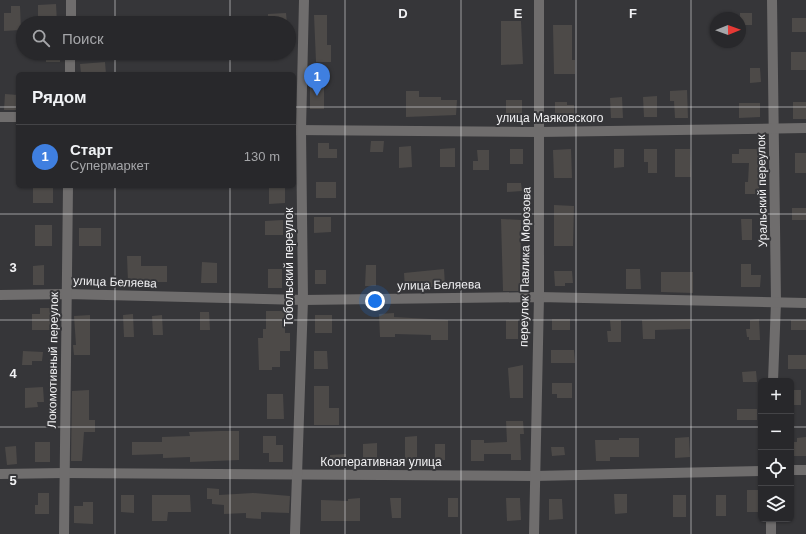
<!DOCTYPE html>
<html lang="ru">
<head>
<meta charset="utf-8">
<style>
	:root { --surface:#28282b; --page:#303033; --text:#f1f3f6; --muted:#a5a6a9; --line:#444447; --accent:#db2777 }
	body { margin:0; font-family:Helvetica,sans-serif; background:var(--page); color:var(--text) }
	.controls { position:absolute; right:12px; bottom:12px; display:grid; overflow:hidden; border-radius:6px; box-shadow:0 1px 3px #0004 }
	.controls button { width:36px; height:36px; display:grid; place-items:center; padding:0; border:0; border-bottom:1px solid var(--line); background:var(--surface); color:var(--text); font:20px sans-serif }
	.compass { position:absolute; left:710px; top:12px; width:36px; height:36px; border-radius:50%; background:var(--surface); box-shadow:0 1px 3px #0004; rotate:89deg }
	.you { position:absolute; left:375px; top:301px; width:14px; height:14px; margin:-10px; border:3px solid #fff; border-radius:50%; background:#1a73e8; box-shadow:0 0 0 6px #1a73e833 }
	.badge { display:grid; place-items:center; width:26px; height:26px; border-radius:50%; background:var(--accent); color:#fff; font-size:13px; font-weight:700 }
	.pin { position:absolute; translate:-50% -33px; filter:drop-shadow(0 1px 2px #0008) }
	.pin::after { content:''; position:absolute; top:21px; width:14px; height:12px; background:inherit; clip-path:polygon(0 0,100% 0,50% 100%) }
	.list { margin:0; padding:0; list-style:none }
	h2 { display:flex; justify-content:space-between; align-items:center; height:52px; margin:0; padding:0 16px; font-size:17px }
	h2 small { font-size:13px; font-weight:400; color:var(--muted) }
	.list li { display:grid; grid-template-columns:26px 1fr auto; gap:12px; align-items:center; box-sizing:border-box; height:64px; padding:0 16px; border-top:1px solid var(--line) }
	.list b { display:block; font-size:15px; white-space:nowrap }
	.list p { margin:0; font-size:13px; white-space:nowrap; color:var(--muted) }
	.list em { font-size:13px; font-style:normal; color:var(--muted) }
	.icon { flex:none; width:22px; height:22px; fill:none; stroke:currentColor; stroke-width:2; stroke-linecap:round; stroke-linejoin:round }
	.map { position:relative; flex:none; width:806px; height:534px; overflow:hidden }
	.search { position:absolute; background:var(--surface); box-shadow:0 1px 3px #0004; left:16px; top:16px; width:280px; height:44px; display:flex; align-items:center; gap:10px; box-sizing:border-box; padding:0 14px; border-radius:22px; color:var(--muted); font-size:15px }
	.panel { position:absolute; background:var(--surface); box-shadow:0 1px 3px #0004; left:16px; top:72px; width:280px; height:116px; border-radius:6px }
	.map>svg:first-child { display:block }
	.building { fill:#4d4a48 }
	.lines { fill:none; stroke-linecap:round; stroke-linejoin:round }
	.minor { stroke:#6f6d6d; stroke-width:10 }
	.grid { fill:none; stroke:#f2f2f4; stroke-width:1; stroke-opacity:0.55 }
	.labels { text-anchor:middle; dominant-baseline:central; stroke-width:4; stroke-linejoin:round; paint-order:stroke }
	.street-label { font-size:12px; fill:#f2f2f4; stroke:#363639 }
	.grid-label { font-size:13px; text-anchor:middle; font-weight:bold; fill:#f2f2f4; stroke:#363639; stroke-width:4; stroke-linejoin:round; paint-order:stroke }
</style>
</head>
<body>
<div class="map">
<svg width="806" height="534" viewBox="0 0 806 534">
	<rect width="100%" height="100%" fill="#363639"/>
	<g class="building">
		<path d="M56,4l1,19h-19v-18z"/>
		<path d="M11,6h9l1,24 -17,1v-18h7z"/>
		<path d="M286,13l1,10h-19v-9z"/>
		<rect x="740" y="13" width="12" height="12"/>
		<path d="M314,15h13v30h4v17h-15z"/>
		<rect x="792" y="18" width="14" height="14"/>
		<path d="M501,21h20l2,43 -22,1z"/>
		<path d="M553,25h19v35h3v14h-21z"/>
		<rect x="791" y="52" width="15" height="18"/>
		<rect x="46" y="53" width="14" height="9"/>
		<path d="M105,62l1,12h-25l-1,-10z"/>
		<path d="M750,68h10l1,14 -11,1z"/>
		<rect x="310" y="83" width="14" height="26"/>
		<path d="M687,90l1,28h-13l-1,-17h-4v-10z"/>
		<path d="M406,91h13v6h22v3h16l-1,15 -50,2z"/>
		<path d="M5,94l13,1 -1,15h-13z"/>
		<path d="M657,96v21h-13l-1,-20z"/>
		<path d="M622,97l1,21h-12l-1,-20z"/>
		<rect x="506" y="100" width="16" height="16"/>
		<path d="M555,102h12v3h7v11h-19z"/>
		<rect x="793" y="102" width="13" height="17"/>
		<path d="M739,103h21v14l-21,1z"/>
		<path d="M371,141h13l-1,11h-13z"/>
		<path d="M318,143h11v6h8v9h-19z"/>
		<path d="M411,146l1,21 -13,1v-21z"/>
		<path d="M455,148v19h-15v-18z"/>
		<rect x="510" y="149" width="13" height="15"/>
		<path d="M571,149l1,29h-18l-1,-28z"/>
		<path d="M614,149h10v18l-10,1z"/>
		<path d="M644,149h13v24h-9v-11h-4z"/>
		<path d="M675,149h15l1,28h-16z"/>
		<path d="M739,149h20v45h-14v-12h3l1,-19h-17v-9h7z"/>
		<path d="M477,150h12v20h-16v-9h5z"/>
		<rect x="795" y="153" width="11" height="20"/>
		<rect x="316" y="182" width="20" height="16"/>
		<path d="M507,183h14l1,8 -15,1z"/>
		<rect x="33" y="186" width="20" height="17"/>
		<path d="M269,186h16v17l-16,1z"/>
		<path d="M554,205l20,1 -1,40h-19z"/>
		<rect x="792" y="208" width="14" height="12"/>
		<path d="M314,217h17v15l-17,1z"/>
		<path d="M501,219l20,1 -1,71h-17z"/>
		<path d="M741,219h11v21h-10z"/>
		<path d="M283,220v15h-18v-14z"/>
		<rect x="35" y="225" width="17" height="21"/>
		<rect x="79" y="228" width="22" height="18"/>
		<path d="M127,256h14v10h26v16h-39z"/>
		<path d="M202,262l15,1v20h-16z"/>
		<path d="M741,264h10v11h10l-1,12h-19z"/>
		<path d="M44,265v20h-11v-19z"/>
		<path d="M366,265h10v21h-11z"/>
		<rect x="268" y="269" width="14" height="19"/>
		<path d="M444,269l1,17 -40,3 -1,-16z"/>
		<path d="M626,269h14l1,20h-15z"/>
		<rect x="315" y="270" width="11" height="14"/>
		<path d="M554,271h18l1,12h-8v3h-10z"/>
		<path d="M661,272h32v21l-32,-1z"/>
		<path d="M40,308h12v22h-20v-16h8z"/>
		<path d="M266,311h19v22h5v18h-10v16h-8v3h-13l-1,-32h5v-9h3z"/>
		<path d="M200,312h9l1,18h-10z"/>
		<path d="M394,313v4l54,3v20h-17v-5l-36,-1v3h-15l-1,-23z"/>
		<path d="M133,314l1,23h-10l-1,-22z"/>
		<path d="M90,315v40h-16l-1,-10h3l-2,-29z"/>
		<path d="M162,315l1,20h-10l-1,-19z"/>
		<rect x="315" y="315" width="17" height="18"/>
		<rect x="552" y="319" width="18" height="11"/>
		<path d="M690,319v10l-35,1v9h-12l-1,-19z"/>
		<path d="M759,319l1,21h-11v-3h-2l-1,-8h4v-9z"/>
		<rect x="506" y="320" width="12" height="19"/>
		<path d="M610,320h11v22h-13l-1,-11h4z"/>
		<rect x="791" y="320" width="15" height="10"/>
		<path d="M551,350h23l1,13h-24z"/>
		<path d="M23,351l20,1 -1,9h-10v4h-10z"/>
		<path d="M314,351h13l1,18h-14z"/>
		<rect x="788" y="355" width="18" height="14"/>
		<path d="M523,365v33h-13l-2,-30z"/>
		<path d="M756,371l1,11h-14l-1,-10z"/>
		<path d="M552,383h20v15h-15v-4h-5z"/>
		<path d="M314,386h15v22h10v17h-25z"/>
		<path d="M43,387l1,15h-7l1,5 -13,1v-20z"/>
		<path d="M89,390v30h6v12h-11l-2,29h-11l1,-70z"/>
		<rect x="791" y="390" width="10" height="15"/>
		<path d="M267,394h16l1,25h-17z"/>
		<rect x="737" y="409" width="20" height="11"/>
		<path d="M506,421h17l1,13h-4l1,26h-10v-6h-27v7h-13v-21h13v3l23,-1z"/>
		<path d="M220,431h19v29l-49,2v-5l-27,1v-4l-31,1v-13h30v-5l28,-1 -1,-4z"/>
		<path d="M263,436h13v9h7v17h-14v-9h-6z"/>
		<path d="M417,436v25h-12v-24z"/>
		<path d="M689,437l1,20 -15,1v-20z"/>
		<path d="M806,437v19h-15v-14h6v-4z"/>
		<path d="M619,438h20v19h-29v4h-14l-1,-21h24z"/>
		<rect x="35" y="442" width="15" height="20"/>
		<path d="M377,443v18h-14v-17z"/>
		<path d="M435,444h10v16l-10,1z"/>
		<path d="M16,446l1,18 -10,1 -2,-18z"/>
		<path d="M551,447h13l1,8 -13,1z"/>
		<path d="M346,454v13h-16v-12z"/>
		<path d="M207,488l12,1v6l34,-2 37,3 -1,17 -28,-1v7l-15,-1v-5l-22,1v-9l-12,-1v-5h-5z"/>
		<rect x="747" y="490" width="12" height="22"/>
		<path d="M38,493h11v21h-14v-9h3z"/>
		<path d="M614,494h13v19l-12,1z"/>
		<path d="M121,495h13v18l-13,-1z"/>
		<path d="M152,495h38l1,17h-23l-1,9h-15z"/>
		<rect x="673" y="495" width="13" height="22"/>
		<rect x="716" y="495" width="10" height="21"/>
		<path d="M360,498v23h-39v-21l27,1v-2z"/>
		<path d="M390,498h11v20h-9z"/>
		<rect x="448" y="498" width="10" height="19"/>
		<path d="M506,498h14l1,22 -14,1z"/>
		<path d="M549,499h13l1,20 -14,1z"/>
		<path d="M83,502h10v22l-19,-1v-17h9z"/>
	</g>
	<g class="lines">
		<g class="minor">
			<path d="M772,0l4,302 -3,79"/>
			<path d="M71,23v-23"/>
			<path d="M70,74v-21"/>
			<path d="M0,117h18"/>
			<path d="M294,130l245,2 267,-4"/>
			<path d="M0,295l67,-1 236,6 236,-3 267,6"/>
			<path d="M791,470h15"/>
			<path d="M0,474l64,-1 470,3 227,-5"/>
			<path d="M771,519v15"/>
			<path d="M64,534l4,-348"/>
			<path d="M295,534l8,-234 -2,-170 3,-130"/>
			<path d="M534,534l5,-237v-297"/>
		</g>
	</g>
	<path class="grid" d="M115,0v23M230,0v23M345,0v534M461,0v534M576,0v534M691,0v534M115,53v21M230,53v21M0,107h18M294,107h512M115,186v348M230,186v348M0,214h806M0,320h806M0,427h761M791,427h15"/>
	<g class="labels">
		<g class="street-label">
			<text x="550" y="118">улица Маяковского</text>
			<text transform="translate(762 191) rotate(-91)">Уральский переулок</text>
			<text transform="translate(289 267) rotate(-90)">Тобольский переулок</text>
			<text transform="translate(525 267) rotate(-89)">переулок Павлика Морозова</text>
			<text transform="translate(115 282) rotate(2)">улица Беляева</text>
			<text transform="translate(439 285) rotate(-1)">улица Беляева</text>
			<text transform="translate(53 360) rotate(-89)">Локомотивный переулок</text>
			<text x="381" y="462">Кооперативная улица</text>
		</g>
	</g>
	<g class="grid-label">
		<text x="403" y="18">D</text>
		<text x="518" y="18">E</text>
		<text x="633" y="18">F</text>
		<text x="13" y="272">3</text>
		<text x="13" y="378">4</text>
		<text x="13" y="485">5</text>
	</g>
</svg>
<div class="controls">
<button>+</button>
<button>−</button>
<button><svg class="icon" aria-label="locate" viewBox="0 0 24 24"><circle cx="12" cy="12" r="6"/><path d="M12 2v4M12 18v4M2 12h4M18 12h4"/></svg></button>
<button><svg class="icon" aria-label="layers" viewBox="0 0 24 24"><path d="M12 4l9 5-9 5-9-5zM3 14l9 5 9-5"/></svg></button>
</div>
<svg class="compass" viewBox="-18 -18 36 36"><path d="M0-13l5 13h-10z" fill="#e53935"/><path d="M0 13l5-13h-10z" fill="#a5a6a9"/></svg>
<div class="you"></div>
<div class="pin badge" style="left:317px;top:96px;background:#3f7fe0">1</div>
<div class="search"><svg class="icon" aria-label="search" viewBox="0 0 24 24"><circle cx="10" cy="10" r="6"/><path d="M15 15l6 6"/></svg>Поиск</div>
<section class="panel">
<h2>Рядом<small></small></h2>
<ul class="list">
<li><span class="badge" style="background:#3f7fe0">1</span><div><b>Старт</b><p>Супермаркет</p></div><em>130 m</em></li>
</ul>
</section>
</div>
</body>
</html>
